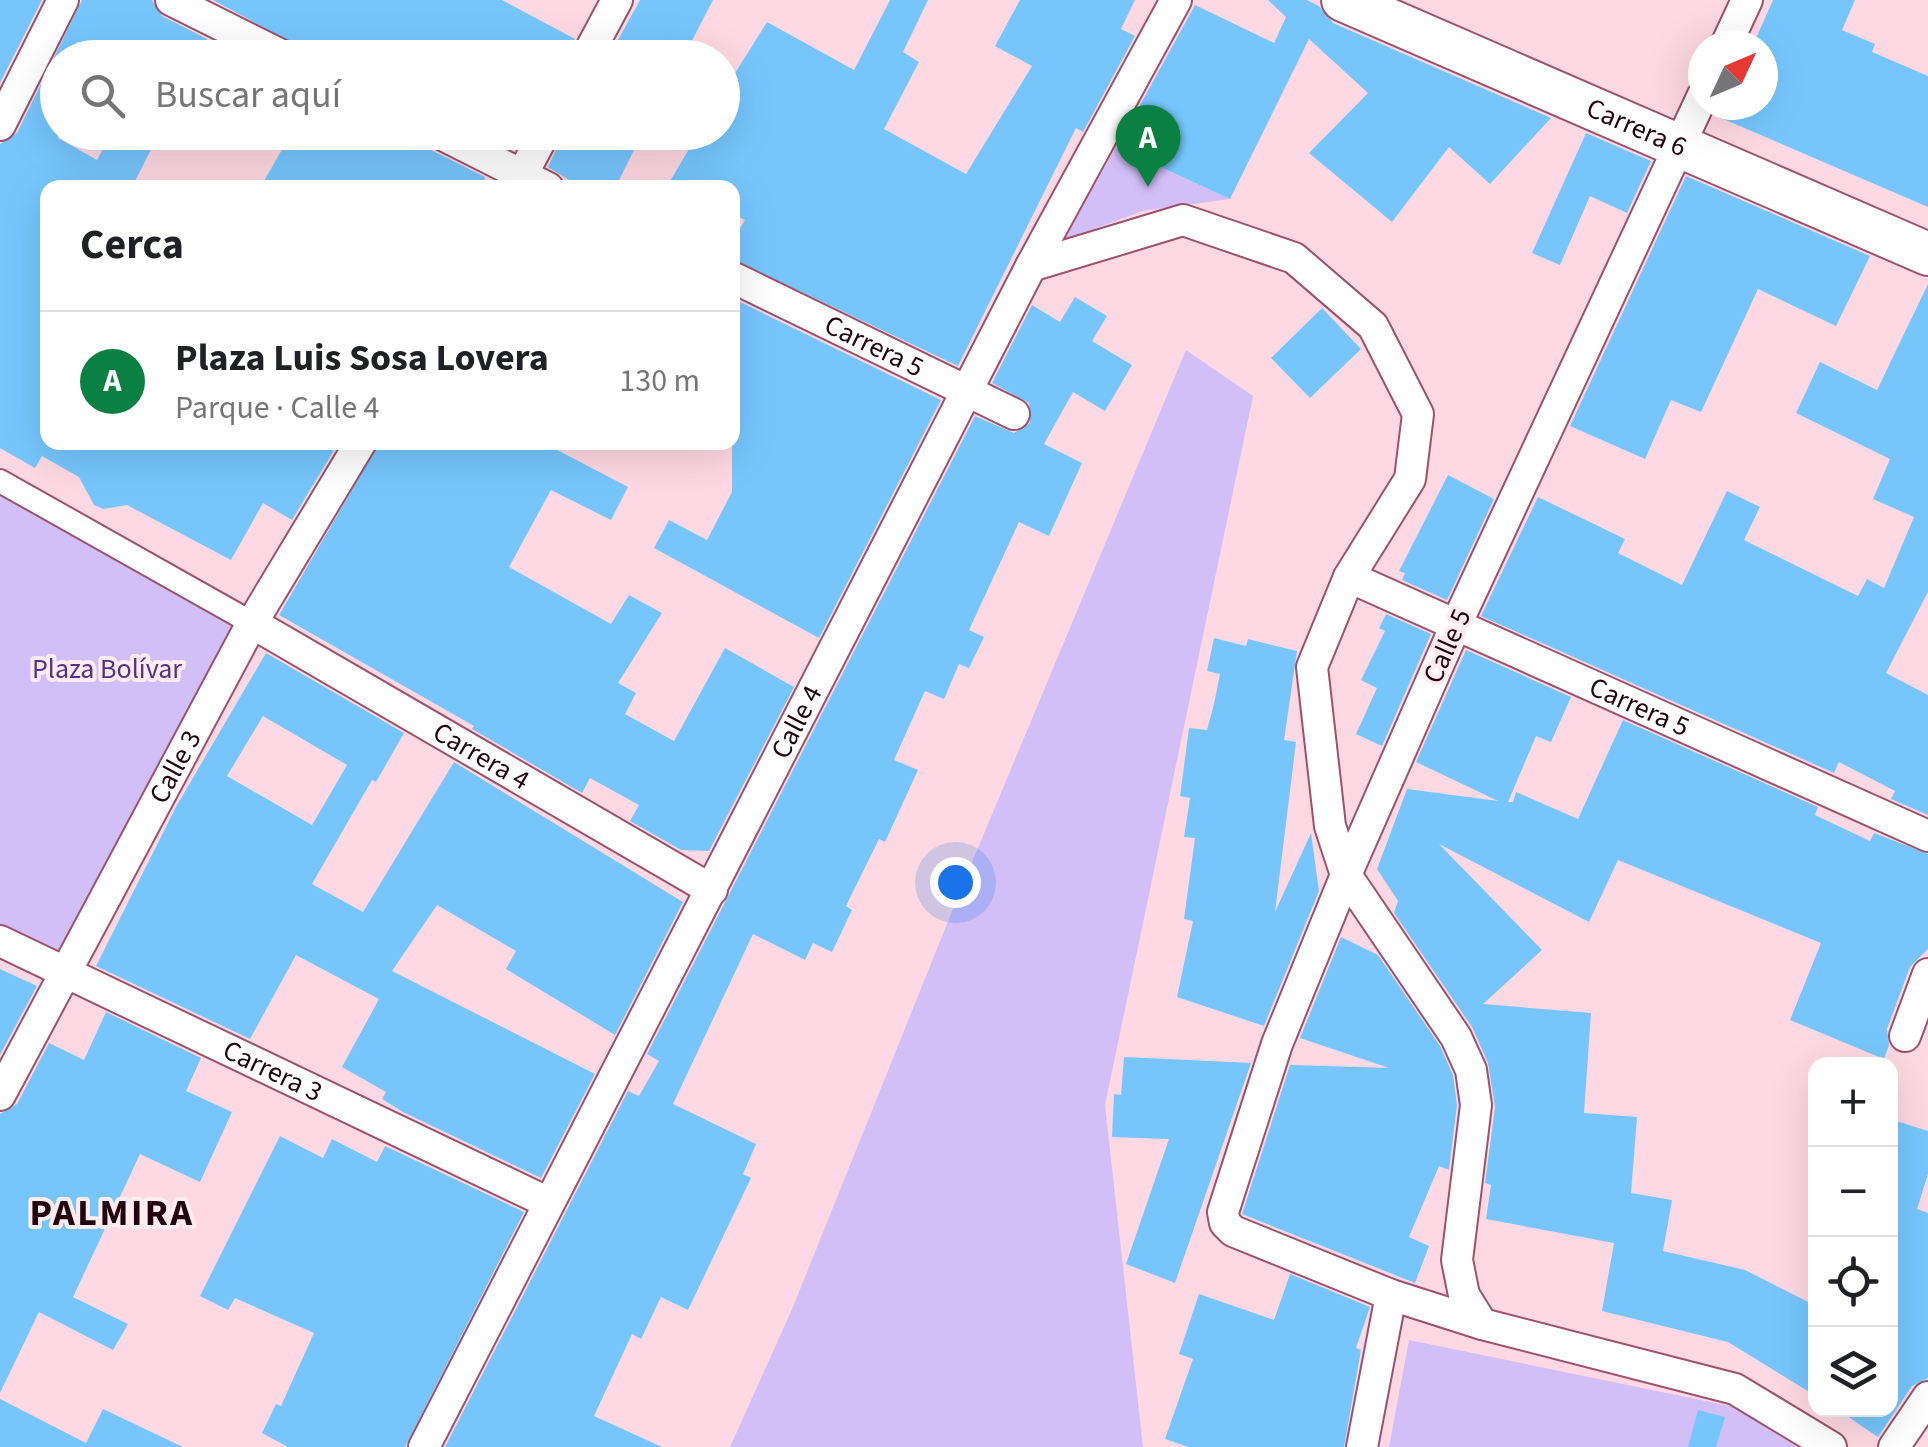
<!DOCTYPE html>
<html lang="es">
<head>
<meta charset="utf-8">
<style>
	:root { --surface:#fff; --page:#f2f2f2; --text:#202124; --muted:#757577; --line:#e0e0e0; --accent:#0b8043 }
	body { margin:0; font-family:"Source Sans 3",sans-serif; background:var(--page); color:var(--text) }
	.controls { position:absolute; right:30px; bottom:30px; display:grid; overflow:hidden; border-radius:20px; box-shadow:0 10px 40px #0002 }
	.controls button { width:90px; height:90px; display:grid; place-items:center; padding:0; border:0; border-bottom:2px solid var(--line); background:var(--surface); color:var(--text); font:50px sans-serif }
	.compass { position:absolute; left:1688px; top:30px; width:90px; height:90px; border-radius:50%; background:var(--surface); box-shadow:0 10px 40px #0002; rotate:46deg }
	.you { position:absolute; left:955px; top:882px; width:35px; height:35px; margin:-25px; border:8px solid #fff; border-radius:50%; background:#1a73e8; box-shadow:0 0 0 15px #1a73e833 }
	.badge { display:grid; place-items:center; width:65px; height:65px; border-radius:50%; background:var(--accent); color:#fff; font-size:32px; font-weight:700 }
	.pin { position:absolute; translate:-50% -82px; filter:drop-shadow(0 2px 5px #0008) }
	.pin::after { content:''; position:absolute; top:52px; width:35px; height:30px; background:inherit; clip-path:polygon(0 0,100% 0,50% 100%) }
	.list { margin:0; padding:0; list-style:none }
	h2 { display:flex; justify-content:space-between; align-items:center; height:130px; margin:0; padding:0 40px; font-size:42px }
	h2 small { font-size:32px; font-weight:400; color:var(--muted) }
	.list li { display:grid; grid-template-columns:65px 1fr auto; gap:30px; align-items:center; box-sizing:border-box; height:140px; padding:0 40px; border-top:2px solid var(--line) }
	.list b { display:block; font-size:38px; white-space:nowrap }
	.list p { margin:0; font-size:32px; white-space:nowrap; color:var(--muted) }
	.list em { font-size:32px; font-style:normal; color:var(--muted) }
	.icon { flex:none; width:55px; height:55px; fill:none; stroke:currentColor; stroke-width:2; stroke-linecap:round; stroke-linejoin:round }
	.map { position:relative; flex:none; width:1928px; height:1447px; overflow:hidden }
	.search { position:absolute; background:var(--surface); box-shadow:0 10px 40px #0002; left:40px; top:40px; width:700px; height:110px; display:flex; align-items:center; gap:25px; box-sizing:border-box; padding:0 35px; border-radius:55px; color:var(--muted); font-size:38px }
	.panel { position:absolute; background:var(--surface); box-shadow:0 10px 40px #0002; left:40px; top:180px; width:700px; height:270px; border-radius:20px }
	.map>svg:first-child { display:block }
	.green { fill:#d2bff8 }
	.building { fill:#76c6fd; fill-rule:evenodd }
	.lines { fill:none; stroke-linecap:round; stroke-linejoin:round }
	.pedestrian-casing { stroke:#9e516b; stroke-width:26 }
	.minor-casing { stroke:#9e516b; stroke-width:34 }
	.secondary-casing { stroke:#9e516b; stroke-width:46 }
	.pedestrian { stroke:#fff; stroke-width:22 }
	.minor { stroke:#fff; stroke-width:30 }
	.secondary { stroke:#fff; stroke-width:42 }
	.labels { text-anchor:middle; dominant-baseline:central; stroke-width:8; stroke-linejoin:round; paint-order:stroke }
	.street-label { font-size:28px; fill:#21040f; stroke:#ffecf1 }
	.park-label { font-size:28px; fill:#563088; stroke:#ffecf1 }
	.district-label { font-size:38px; font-weight:bold; letter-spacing:2.5px; fill:#21040f; stroke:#ffecf1 }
</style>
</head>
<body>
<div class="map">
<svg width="1928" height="1447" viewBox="0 0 1928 1447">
	<rect width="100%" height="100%" fill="#fed9e3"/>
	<g class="green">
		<path d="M1116,147l114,52 -87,12 -79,29z"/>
		<path d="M1186,350l67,46 -148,709 38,342h-413l63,-140 172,-428z"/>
		<path d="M0,481l252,142 -184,349 -68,-31z"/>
		<path d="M1409,1340l326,67 62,40h-408z"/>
	</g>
	<g class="building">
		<path d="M0,0h42l-42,83z"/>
		<path d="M82,0h70l10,16 45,23 -10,19h-139v80l39,22 15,-28h48l-25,49 12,7h-99v254h291l-47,78 -29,-17 -32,57 -104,-55 -24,4 -9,-4 -15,-28 -37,-21 -7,12 -35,-20v-304l17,-11z"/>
		<path d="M213,0h289l73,39 -8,19h-247z"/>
		<path d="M640,0h73l-30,58h-75z"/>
		<path d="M890,0h38l-25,52 16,10 -35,67 82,45 66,-108 -37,-20 25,-46h115l-14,29 14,7 -52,96 -7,-4 -118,238 -226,-107v-17l13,-22 -13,-7v-25h-66l33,-56h23v-38l45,-72 87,48z"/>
		<path d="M1268,0h39l12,6 14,17 218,95 -61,66 -41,-37 -57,75 -83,-69 59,-60 -59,-54 -79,160 -113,-52 78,-142 79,38 12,-26z"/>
		<path d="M1773,0h82l-13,30 33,14 -3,8 56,24v131l-214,-92 5,-10h44v-60h-10z"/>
		<path d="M292,132h126l11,17 56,28 -2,11h-223z"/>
		<path d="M480,132h43l-9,18z"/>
		<path d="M564,132h79l-28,56h-33l-34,-21z"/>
		<path d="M1586,133l65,28 -24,52 -37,-17 -30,69 -28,-12z"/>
		<path d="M1686,176l184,80 -34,70 -78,-37 -57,123 -30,-12 -26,59 -75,-33z"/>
		<path d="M1928,284v308l-42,81 42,22v120l-37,-16 4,-8 -56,-29 -5,11 -353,-157 57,-119 87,42 -7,14 64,32 45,-94 33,16 -16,33 114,56 9,-17 17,9 30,-71 -41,-18 17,-40 -94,-46 24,-51 57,28z"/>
		<path d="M1075,297l32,19 -15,25 40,24 -27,46 -32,-19 -29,52 38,19 -33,73 -30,-14 -50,108 15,7 -15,31 -10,-4 -15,35 -19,-8 -31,69 24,10 -33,72 -6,-3 -33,67 6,4 -20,42 -19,-9 -8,17 -52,-26 -80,170 83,40 -13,30 8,4 -63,132 -27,-13 -20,42 -9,-5 -38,82 68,31h-217l183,-356 11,5 20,-35 -12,-7 328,-638 39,17 16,-10 -1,-20 -37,-20 40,-78 28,17z"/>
		<path d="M732,298l209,102 -122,238 -165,-90 15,-28 38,20 25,-48z"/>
		<path d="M1322,308l39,41 -51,49 -39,-40z"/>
		<path d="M380,442h162l86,45 -17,33 -60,-30 -42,77 102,57 18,-29 33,18 -44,70 18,10 -11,21 49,27 51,-93 69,39 -85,164 -28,-1 -51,-29 9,-16 -49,-27 -8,15 -110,-64 2,-3 -195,-111z"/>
		<path d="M1448,475l46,24 -47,101 -45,-20 3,-7 -6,-2z"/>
		<path d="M1386,614l45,20 -49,112 -26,-12 21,-46 -16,-8 24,-49 -6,-3z"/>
		<path d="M1214,638l32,8 2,-7 49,12 -13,89 12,2 -21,170 36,-79 8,58 -55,135 -87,-29 16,-76 -9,-2 11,-81 -11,-1 6,-39 -10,-2 9,-68 18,2 7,-26 6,-30 -13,-3z"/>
		<path d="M1466,650l105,47 -20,45 -15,-6 -28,66h5l3,-10 62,27 45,-99 195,87 -3,8 55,26 4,-8 54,21v95l-18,18 -23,62 2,16 -5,14 -94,-39 31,-77 -203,-83 -29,62 -150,-78 103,106 -59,54 108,9 -7,100 53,4 -6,76 41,7 -9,51 82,19 71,36v90l-88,-54 -126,-31 12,-68 -128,-24 5,-34 -6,-2 10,-76 -7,-44 -16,-36 -78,-114 4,-12 -21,-32 30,-80 91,12 -82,-39z"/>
		<path d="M266,653l138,80 -28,49 -4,-2 -60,104 51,28 91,-150 229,140 -68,133 -109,-66 10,-18 -79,-46 -45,66 203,103 -54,104 -138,-66 -21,-13 4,-7 -44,-25 37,-68 -83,-44 -46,84 -154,-73 81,-161zM263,716l84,49 -35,60 -85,-49z"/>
		<path d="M1341,937l37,18 62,91 13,29 4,30 -8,65 -10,-4 -30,71 20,9 -14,37 -173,-69 48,-149 99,3 -89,-30z"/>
		<path d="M0,969l37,17 -37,69z"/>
		<path d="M106,1012l95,46 -15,33 46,21 -32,70 -60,-28 -67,143 55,27 -15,26 -74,-38 -39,81v-279l17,-10 32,-61 35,17z"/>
		<path d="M1124,1057l127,6 -76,220 -49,-19 43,-125 -57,-2 2,-43 7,1z"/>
		<path d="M1890,1119l38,12v43l-11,35 11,4v165l-16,8 -34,51 -40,-27h52z"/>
		<path d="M280,1136l43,22 9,-19 45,23 8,-16 139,66 -119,235h-117l-26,-14 14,-29 5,2 33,-73 -79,-35 -7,12 -28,-14z"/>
		<path d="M1290,1274l80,33 -14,41 5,2 -17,97h-156l-23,-8 28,-80 -14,-5 20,-60 75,26z"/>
		<path d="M0,1399l86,44 17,-34 80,38h-183z"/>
		<path d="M1698,1410l27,7 -9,30h-28z"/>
	</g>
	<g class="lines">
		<defs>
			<path id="pedestrian" d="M0,481l252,142"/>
			<g id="minor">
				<path d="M171,0l116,58"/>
				<path d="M1726,45l21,-45"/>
				<path d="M586,58l31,-58"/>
				<path d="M1703,95l-248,532 -109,248 -69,169 -54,168 2,11 8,8 158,64 91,29 253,65 96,58"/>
				<path d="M0,125l63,-125"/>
				<path d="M437,132l111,56"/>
				<path d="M515,188l30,-56"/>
				<path d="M1031,266l152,-46 111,38 79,68 45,88 -8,65 -61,98 -37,90 18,159 16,49 110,162 15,33 5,35 -19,155 7,35 18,29"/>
				<path id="s1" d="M732,277l282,137"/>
				<path id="s2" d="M1349,577l579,259"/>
				<path id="s3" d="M252,623l460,267"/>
				<path id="s4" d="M0,941l547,261"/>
				<path d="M1905,1036l23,-62"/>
				<path id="s5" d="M0,1095l252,-472 109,-181"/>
				<path id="s6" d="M424,1447l607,-1181 145,-266"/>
				<path d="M1362,1447l29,-152"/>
				<path d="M1894,1447l34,-50"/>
			</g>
			<g id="secondary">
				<path id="s7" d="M1343,0l585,254"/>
			</g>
		</defs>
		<use href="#pedestrian" class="pedestrian-casing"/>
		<use href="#minor" class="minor-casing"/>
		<use href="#secondary" class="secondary-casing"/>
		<use href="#pedestrian" class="pedestrian"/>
		<use href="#minor" class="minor"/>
		<use href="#secondary" class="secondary"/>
	</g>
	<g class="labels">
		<g class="street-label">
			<text stroke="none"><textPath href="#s7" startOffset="320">Carrera 6</textPath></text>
			<text stroke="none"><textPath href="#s1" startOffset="158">Carrera 5</textPath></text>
			<text transform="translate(1447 646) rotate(-66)">Calle 5</text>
			<text stroke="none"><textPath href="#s2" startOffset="318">Carrera 5</textPath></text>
			<text stroke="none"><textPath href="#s6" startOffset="815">Calle 4</textPath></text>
			<text stroke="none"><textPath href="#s3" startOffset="265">Carrera 4</textPath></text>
			<text stroke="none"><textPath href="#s5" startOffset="372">Calle 3</textPath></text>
			<text stroke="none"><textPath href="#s4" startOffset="302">Carrera 3</textPath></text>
		</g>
		<g class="park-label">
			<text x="107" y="669">Plaza Bolívar</text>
		</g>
		<g class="district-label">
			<text x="112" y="1213">PALMIRA</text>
		</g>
	</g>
</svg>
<div class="controls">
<button>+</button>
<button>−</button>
<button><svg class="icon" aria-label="locate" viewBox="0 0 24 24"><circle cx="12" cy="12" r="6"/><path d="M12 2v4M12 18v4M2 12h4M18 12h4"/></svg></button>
<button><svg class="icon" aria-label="layers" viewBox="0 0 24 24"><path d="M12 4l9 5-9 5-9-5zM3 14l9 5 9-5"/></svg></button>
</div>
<svg class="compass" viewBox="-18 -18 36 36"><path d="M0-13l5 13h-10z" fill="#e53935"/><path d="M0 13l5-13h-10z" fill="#757577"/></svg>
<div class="you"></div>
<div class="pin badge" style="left:1148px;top:187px">A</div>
<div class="search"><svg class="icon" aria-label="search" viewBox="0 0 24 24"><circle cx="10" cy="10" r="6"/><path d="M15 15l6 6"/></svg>Buscar aquí</div>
<section class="panel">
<h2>Cerca<small></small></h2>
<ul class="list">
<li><span class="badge">A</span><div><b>Plaza Luis Sosa Lovera</b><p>Parque · Calle 4</p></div><em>130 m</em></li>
</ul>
</section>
</div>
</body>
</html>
